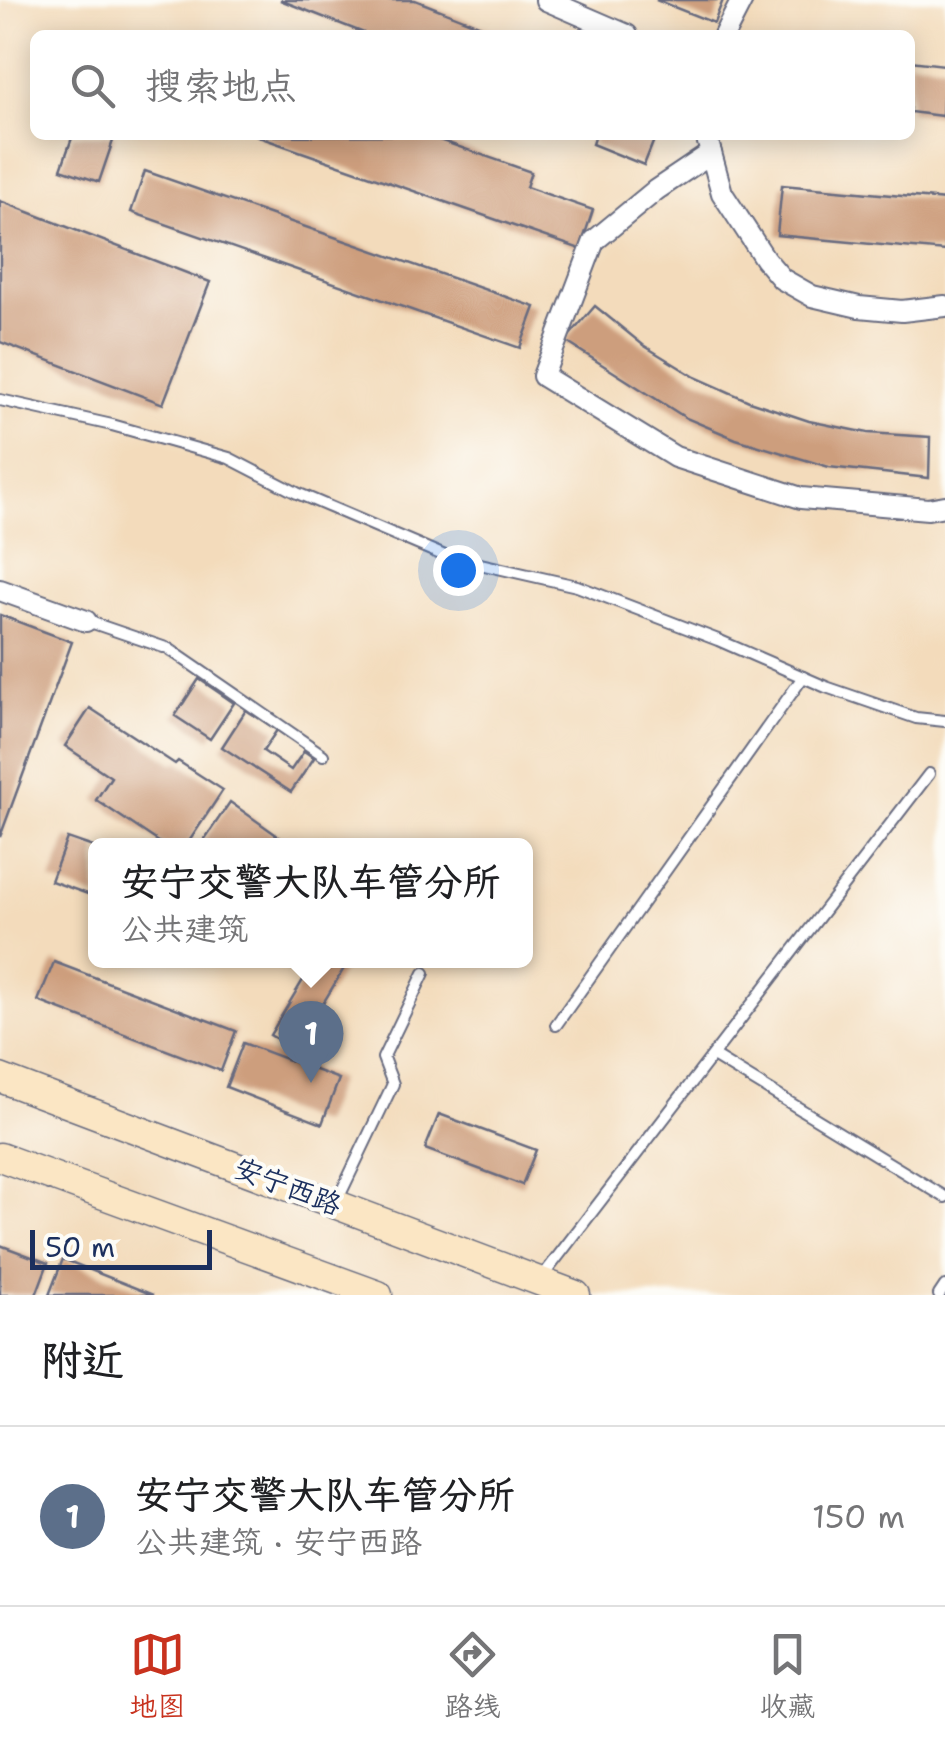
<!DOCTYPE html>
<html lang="zh">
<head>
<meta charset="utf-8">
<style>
	:root { --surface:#fff; --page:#f6f6f6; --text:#202124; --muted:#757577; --line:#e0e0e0; --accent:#c8321e }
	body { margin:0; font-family:"Shantell Sans","LXGW WenKai TC",sans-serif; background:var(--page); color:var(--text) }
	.scale { position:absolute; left:30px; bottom:25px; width:182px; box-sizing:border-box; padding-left:10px; border:5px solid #1b2f5e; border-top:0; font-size:28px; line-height:35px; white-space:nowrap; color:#1b2f5e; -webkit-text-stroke:8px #fdfcf7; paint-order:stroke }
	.you { position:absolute; left:458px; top:570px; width:35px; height:35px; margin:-25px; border:8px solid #fff; border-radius:50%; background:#1a73e8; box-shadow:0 0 0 15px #1a73e833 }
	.badge { display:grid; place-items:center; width:65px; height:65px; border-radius:50%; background:var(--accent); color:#fff; font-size:32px; font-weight:700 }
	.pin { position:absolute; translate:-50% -82px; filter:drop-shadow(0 2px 5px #0008) }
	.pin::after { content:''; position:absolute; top:52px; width:35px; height:30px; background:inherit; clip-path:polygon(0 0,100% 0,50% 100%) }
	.popup { position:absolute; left:88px; top:838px; width:445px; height:130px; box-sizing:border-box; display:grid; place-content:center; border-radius:15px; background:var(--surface); filter:drop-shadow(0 2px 8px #0005); font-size:32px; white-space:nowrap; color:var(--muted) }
	.popup b { font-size:38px; color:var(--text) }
	.popup::after { content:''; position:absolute; left:50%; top:100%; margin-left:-20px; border:20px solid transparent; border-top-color:var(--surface) }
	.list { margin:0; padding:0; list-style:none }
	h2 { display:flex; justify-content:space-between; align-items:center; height:130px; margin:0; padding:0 40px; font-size:42px }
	h2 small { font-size:32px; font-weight:400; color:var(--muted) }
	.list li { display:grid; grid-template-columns:65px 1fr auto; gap:30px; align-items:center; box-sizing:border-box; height:180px; padding:0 40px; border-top:2px solid var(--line) }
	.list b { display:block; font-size:38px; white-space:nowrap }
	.list p { margin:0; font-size:32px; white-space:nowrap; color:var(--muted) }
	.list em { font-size:32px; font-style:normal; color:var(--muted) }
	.icon { flex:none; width:55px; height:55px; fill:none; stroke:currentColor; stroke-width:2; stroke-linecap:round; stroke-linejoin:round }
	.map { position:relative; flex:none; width:945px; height:1295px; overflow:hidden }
	.search { position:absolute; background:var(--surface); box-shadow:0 5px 25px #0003; left:30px; right:30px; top:30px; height:110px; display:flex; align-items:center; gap:25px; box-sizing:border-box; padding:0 35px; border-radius:15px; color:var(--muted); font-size:38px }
	.sheet { height:310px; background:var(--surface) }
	nav { display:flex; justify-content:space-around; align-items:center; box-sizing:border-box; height:140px; border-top:2px solid var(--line); background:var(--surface); font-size:28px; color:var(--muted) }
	nav a { display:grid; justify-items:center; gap:5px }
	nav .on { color:var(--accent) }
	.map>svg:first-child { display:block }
	.building { fill:#cd9e7d }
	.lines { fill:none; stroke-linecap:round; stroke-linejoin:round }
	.lane-casing { stroke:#676b7f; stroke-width:14 }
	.street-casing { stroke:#676b7f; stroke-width:24 }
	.secondary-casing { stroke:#676b7f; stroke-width:31 }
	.lane { stroke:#fff; stroke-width:10 }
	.street { stroke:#fff; stroke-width:20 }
	.secondary { stroke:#fbe6c4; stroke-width:28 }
	.labels { text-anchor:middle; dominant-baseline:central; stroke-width:8; stroke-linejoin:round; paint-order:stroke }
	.street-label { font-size:28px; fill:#1b2f5e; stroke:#fdfcf7 }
</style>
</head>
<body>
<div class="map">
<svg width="945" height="1295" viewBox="0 0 945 1295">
	<rect width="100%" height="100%" fill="#fdfcf7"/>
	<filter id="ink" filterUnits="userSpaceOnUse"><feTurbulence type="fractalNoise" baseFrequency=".01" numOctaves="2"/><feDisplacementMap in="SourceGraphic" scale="20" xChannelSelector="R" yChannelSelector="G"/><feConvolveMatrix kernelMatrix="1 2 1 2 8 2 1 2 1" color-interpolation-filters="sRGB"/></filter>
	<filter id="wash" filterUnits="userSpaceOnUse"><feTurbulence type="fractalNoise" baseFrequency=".0048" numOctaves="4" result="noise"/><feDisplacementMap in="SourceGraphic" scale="40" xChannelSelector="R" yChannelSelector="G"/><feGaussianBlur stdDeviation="2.25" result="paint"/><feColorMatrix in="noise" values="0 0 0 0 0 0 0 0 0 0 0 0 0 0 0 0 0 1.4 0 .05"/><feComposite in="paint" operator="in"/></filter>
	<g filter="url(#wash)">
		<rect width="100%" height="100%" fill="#f3dbbb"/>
		<g id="blocks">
			<g class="building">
				<path d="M280,0h135l89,35h-135z"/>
				<path d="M656,0h67l-9,23z"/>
				<path d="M910,61l35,4 -3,51 -32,-4z"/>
				<path d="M73,135h42l-16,47 -38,-13z"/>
				<path d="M425,135l106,37 -5,15 67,23 -13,39 -324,-113z"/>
				<path d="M595,135h61l-12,30 -52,-21z"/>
				<path d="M145,171l390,136 -15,41 -389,-136z"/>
				<path d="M782,185l163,15v51l-168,-16z"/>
				<path d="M0,201l210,81 -47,122 -163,-62z"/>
				<path d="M595,306l48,39 52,32 54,24 60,20 59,12 62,4 -1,41 -100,-11 -93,-28 -50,-21 -121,-77z"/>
				<path d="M0,615l72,27 -72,195z"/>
				<path d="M199,679l35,24 -24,36 -35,-23z"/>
				<path d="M90,708l85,56 3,-3 45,29 -37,56h-21l-69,-46 15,-23 -46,-31z"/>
				<path d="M246,710l31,20 -14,21 28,19 13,-19 10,7 -23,34 -69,-45z"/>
				<path d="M230,802l62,44h-92z"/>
				<path d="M67,838l29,10v49l-45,-16z"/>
				<path d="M315,960h34l-54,90 -25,-15z"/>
				<path d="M54,962l182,69 -15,40 -183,-70z"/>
				<path d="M243,1043l96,36 -17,45 -96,-37z"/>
				<path d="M439,1114l97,36 -14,35 -97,-36z"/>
				<path d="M0,1245l48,18 -12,32h-36z"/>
				<path d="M63,1259l90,36h-104z"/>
			</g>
		</g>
	</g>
	<g filter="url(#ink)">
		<use href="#blocks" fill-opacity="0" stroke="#676b7f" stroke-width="2.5"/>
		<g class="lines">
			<defs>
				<g id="lane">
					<path d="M0,400l112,25 117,33 68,35 148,63 132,30 141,54 108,47 90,31 29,3"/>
					<path d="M87,621l82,28 154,106"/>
					<path d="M556,1025l247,-348"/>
					<path d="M713,1056l232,141"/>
					<path d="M336,1203l57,-119 -10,-26 41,-85"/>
					<path d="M539,1281l390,-507"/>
					<path d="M939,1295l6,-9"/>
				</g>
				<g id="street">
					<path d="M546,0l81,35"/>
					<path d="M724,35l18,-35"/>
					<path d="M706,135l16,58 43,66 17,20 30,17 47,11 43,4 43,-5"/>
					<path d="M711,153l-55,37 -62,51 -51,135 132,81 126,41 127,11 17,-3"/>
					<path d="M0,590l86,31"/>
				</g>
				<g id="secondary">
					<path d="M0,1078l576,217"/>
					<path d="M0,1157l378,138"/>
				</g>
			</defs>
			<use href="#lane" class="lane-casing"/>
			<use href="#street" class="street-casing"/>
			<use href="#secondary" class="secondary-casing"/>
			<use href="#lane" class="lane"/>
			<use href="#street" class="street"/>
			<use href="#secondary" class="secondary"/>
		</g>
	</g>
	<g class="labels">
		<g class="street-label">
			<text transform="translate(288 1186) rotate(21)">安宁西路</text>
		</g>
	</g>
</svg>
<div class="scale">50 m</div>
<div class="you"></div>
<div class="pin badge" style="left:311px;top:1083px;background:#5c6f8a">1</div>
<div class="popup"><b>安宁交警大队车管分所</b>公共建筑</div>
<div class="search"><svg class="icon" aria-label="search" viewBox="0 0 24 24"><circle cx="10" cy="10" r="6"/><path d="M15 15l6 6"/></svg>搜索地点</div>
</div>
<section class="sheet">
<h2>附近<small></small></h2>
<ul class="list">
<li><span class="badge" style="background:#5c6f8a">1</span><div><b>安宁交警大队车管分所</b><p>公共建筑 · 安宁西路</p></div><em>150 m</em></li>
</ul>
</section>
<nav>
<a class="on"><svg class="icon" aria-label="map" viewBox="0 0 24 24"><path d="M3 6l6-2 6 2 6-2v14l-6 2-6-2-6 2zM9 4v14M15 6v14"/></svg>地图</a>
<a><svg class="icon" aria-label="directions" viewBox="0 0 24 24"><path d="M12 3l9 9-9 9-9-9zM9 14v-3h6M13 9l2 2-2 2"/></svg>路线</a>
<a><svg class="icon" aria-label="saved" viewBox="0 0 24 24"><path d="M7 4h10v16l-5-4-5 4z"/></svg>收藏</a>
</nav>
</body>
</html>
